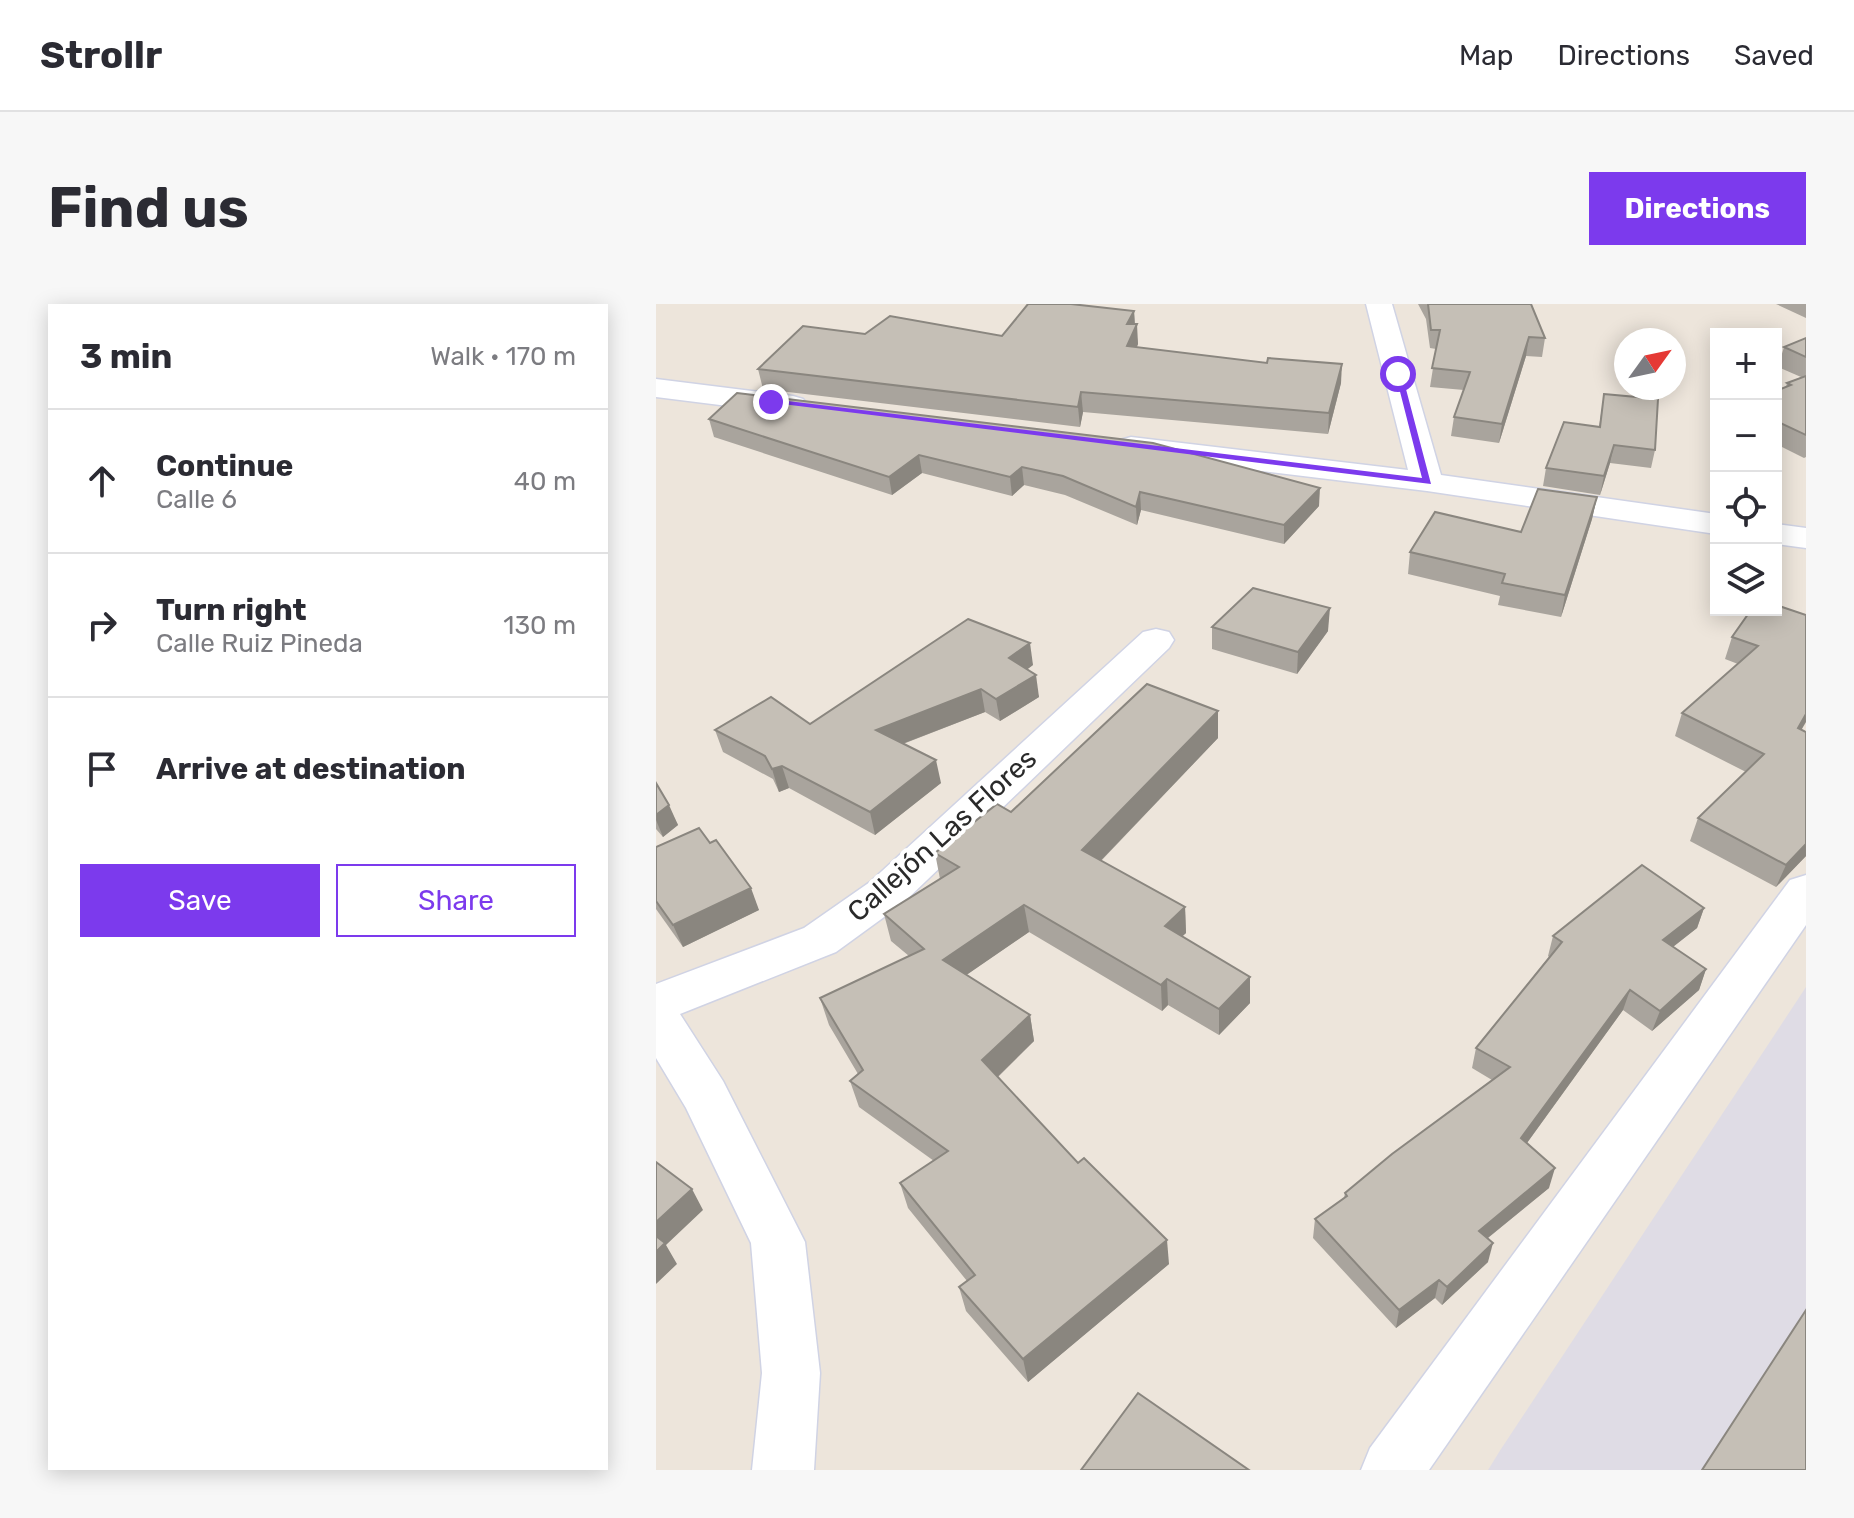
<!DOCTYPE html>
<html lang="en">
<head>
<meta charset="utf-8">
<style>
	:root { --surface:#fff; --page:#f7f7f7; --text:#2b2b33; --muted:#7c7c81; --line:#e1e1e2; --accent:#7c3aed }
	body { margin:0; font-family:Rubik,sans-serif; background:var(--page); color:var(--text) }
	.controls { position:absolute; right:24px; top:24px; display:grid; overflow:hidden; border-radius:0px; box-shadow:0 4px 20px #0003 }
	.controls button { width:72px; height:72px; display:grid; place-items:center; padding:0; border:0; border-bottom:2px solid var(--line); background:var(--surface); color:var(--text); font:40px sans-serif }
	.compass { position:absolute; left:958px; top:24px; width:72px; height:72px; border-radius:50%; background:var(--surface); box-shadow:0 4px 20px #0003; rotate:57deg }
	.stop { position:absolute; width:24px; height:24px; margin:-18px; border:6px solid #7c3aed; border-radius:50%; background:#fff }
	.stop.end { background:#7c3aed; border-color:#fff; box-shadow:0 2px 8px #0008 }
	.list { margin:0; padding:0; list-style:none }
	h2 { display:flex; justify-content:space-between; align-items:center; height:104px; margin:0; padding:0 32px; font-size:34px }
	h2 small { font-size:26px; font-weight:400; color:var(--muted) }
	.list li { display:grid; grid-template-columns:52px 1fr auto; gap:24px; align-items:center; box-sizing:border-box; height:144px; padding:0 32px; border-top:2px solid var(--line) }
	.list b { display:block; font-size:30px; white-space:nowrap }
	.list p { margin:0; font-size:26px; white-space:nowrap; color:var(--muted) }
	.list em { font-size:26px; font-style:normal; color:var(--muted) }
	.actions { display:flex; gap:16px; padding:24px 32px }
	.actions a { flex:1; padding:18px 0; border:2px solid var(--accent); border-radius:0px; text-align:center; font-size:28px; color:var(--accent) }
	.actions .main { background:var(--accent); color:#fff }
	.icon { flex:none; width:44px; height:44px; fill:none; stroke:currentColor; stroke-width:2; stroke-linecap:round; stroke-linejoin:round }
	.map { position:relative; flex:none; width:1150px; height:1166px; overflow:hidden; border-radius:0px }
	header { display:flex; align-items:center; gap:48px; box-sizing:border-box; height:112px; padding:0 40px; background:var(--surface); border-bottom:2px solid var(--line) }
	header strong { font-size:38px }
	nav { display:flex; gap:44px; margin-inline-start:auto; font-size:28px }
	.intro { display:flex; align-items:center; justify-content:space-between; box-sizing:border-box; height:192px; padding:0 48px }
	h1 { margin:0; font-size:56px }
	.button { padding:20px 36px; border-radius:0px; background:var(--accent); color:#fff; font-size:28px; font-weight:700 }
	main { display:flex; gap:48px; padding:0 48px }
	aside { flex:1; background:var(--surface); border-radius:0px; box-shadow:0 4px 20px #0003 }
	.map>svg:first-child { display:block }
	.industrial { fill:#dfdce5 }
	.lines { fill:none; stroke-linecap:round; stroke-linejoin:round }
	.minor-casing { stroke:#d0d3e4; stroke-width:3 }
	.minor { fill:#fff; fill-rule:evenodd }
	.wall { fill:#a9a49d }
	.shaded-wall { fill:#8a867f }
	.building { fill:#c5bfb6; stroke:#8a867f; stroke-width:2 }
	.route { fill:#7c3aed }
	.labels { text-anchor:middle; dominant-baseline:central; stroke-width:8; stroke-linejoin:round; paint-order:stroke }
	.street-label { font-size:28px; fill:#2a2a2a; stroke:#fff }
</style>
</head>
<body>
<header>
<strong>Strollr</strong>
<nav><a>Map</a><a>Directions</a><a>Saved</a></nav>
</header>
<div class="intro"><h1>Find us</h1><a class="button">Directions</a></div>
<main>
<aside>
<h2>3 min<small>Walk · 170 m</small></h2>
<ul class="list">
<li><svg class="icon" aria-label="ahead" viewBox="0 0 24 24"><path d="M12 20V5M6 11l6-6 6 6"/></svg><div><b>Continue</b><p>Calle 6</p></div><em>40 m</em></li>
<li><svg class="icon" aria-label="right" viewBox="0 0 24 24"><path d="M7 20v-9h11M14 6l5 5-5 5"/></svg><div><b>Turn right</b><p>Calle Ruiz Pineda</p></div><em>130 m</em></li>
<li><svg class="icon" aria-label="arrive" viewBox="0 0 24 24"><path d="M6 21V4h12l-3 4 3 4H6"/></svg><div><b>Arrive at destination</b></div></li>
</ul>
<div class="actions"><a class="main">Save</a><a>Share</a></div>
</aside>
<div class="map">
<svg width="1150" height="1166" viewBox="0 0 1150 1166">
	<rect width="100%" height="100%" fill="#ede5db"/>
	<path class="industrial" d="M1150,683v483h-318l13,-21z"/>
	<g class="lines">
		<defs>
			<g id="minor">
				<path d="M710,0h26l49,171 275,39v20l-289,-43 -296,-36 -11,-3 -4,-6 4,-6 11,-3 277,33z"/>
				<path d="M0,75l137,17 10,3 5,6 -5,6 -10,3 -137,-17z"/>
				<path d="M1120,220l30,4v20l-30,-4z"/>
				<path d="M500,325l13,3 5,8 -5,8 -267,256 -66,48 -156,62 43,67 82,161 15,131 -6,97h-62l10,-97 -11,-130 -65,-135 -30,-50v-74l148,-56 66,-46 273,-250z"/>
				<path d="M1150,571v50l-377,545h-68l9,-22 420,-568z"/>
			</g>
		</defs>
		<use href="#minor" class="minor-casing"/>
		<use href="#minor" class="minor"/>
	</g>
	<g class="wall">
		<path d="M762,0h113l14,34 -3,19 -16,-1 -27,87 -48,-7 3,-19 10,-27 -34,-3 6,-38 -6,-1 -4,-29z"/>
		<path d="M1120,0h30v14z"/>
		<path d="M478,7l1,13 3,20 -1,3 204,36 -13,51 -245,-22 -3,15 -317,-38 -5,-20 107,-35 137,2z"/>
		<path d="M1150,34v119l-2,1 -28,-14v-53l10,-4 1,-4 14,-6 -23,-10 6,-20z"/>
		<path d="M948,90l51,56 -4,18 -41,-5 -10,32 -57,-9 3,-18 53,-41z"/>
		<path d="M53,115l610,87 -35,38 -143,-34 -4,15 -72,-30 -41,-10 -12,11 -90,-23 -30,22 -178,-58z"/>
		<path d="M941,193l-5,22 -31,98 -63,-12 2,-9 -92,-22 2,-22 111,-20z"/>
		<path d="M1095,306l50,120 5,2v124l-30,31 -86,-46 8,-23 48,-46 -71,-36 7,-23 56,-49 -13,-5 7,-22z"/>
		<path d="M556,323l116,4 -31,43 -85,-25z"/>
		<path d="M377,361l-6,4 12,28 -39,24 -15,-9 -82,32 38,39 -66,52 -86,-47 -10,4 -6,-13 -50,-27 -8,-22 95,-6z"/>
		<path d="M562,407v27l-117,123 84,46 1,26 -4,3 68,41v26l-31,32 -51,-30 -6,6 -133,-79 -63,43 64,40 4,26 -36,36 171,187 -141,118 -62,-71 -7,-24 8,-6 -59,-73 -8,-25 34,-22 -75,-54 -9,-26 8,-7 -29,-49 -9,-27 89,-42 -18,-15 -7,-27 56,-35 -5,-26 76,-41z"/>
		<path d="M0,479l22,42 -15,12 -7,-8z"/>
		<path d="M54,539l49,67 -76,37 -27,-38v-62z"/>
		<path d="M1048,604l-7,20 -24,19 33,22 -7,21 -47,41 -29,-21 -96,133 22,45 -61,50v24l-46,43 -7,-7 -39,30 -83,-90 2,-19 29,-21 1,-5 147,-113 -20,-12 4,-20 73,-91 -1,-1 5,-20z"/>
	</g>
	<g class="shaded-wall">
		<path d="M478,7l1,18 2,-5 1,20 -10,21 -1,-41z"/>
		<path d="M873,33l-3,19 -27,87 3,-19z"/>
		<path d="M686,60l-1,19 -13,51 1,-21z"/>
		<path d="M425,88l2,20 -3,15 -2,-20z"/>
		<path d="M958,141l-4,18 -10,32 4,-19z"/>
		<path d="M263,151l3,18 -30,22 -3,-18z"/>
		<path d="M366,163l2,18 -12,11 -2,-19z"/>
		<path d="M664,184l-1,18 -35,38v-19z"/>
		<path d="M484,188l1,18 -4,15 -1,-18z"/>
		<path d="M941,193l-5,22 -31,98 4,-22z"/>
		<path d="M674,304l-2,23 -31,43 1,-22z"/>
		<path d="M374,339l3,22 -21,16 -3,-23z"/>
		<path d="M380,371l3,22 -39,24 -4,-22z"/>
		<path d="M325,385l4,23 -104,40 -5,-22z"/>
		<path d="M562,407v27l-133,139 -3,-27z"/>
		<path d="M1150,410v8l-17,29 9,-23z"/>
		<path d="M280,456l5,23 -66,52 -5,-23z"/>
		<path d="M126,462l7,22 -10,4 -7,-23z"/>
		<path d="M13,501l9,20 -15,12 -7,-17v-5z"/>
		<path d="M1150,540v12l-30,31 10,-22z"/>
		<path d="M95,584l8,22 -76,37 -10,-22z"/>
		<path d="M368,601l5,27 -80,55 -6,-27z"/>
		<path d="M529,603l1,26 -20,19 -1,-26z"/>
		<path d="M1048,604l-7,20 -41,32 7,-20z"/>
		<path d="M1050,665l-7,21 -47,41 8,-20z"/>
		<path d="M594,673v26l-31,32v-26z"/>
		<path d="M511,675l1,26 -6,6 -1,-26z"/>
		<path d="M974,686l-7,20 -107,148 5,-20z"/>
		<path d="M374,711l4,26 -46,45 -6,-26z"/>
		<path d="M899,864l-6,20 -75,61 5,-18z"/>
		<path d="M36,885l11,21 -37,35 11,19 -21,20v-62z"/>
		<path d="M511,936l2,24 -141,118 -5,-23z"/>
		<path d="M837,939l-5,19 -46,43 5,-18z"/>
		<path d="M783,976l-4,18 -39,30 3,-18z"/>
	</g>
	<g class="building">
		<path d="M372,0h43l63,7 -7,13h10l-10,22 140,17 1,-5 74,6 -13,49 -248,-21 -3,15 -320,-38 45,-43 62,8 25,-18 112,20z"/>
		<path d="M772,0h103l14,34 -16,-1 -27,87 -48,-7 16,-45 -38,-4 8,-38h-9z"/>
		<path d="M1150,34v19l-22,-10z"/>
		<path d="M1150,72v59l-30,-14v-30l15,-6 -4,-2z"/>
		<path d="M81,89l416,50 167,45 -36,37 -144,-33 -4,15 -73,-31 -41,-9 -12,10 -91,-22 -30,22 -180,-58z"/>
		<path d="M948,90l54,5 -3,51 -41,-5 -10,31 -58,-8 18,-46 36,5z"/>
		<path d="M882,185l59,8 -32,98 -63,-12 3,-9 -95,-22 25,-40 86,20z"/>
		<path d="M597,284l77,20 -32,44 -86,-25z"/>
		<path d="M1120,301l30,10v99l-8,14 8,4v112l-20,21 -88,-47 66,-64 -82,-41 76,-67 -26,-9 19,-27h25z"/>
		<path d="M312,315l62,24 -21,15 27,17 -40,24 -15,-10 -105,41 60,30 -66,52 -88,-46 -10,3 -7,-13 -50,-26 56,-33 39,27z"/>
		<path d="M491,380l71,27 -136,139 103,57 -20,19 85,51 -31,32 -52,-30 -6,6 -137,-80 -81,55 87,55 -48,45 96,103 6,-5 83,82 -144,119 -64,-72 16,-12 -75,-92 48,-32 -98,-70 13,-11 -43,-72 104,-49 -40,-35 75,-47 -24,-14 62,-49 14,8z"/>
		<path d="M0,479l13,22 -13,10z"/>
		<path d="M43,524l11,15 6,-3 35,48 -78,37 -17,-24v-54z"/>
		<path d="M986,561l62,43 -41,32 43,29 -46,42 -30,-21 -109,148 34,30 -76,63 14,12 -46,44 -8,-7 -40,30 -84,-91 32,-23 -2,-3 47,-39 118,-87 -34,-19 86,-106 -9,-6z"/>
		<path d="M0,858l36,27 -36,33z"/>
		<path d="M0,932l9,7 -9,9z"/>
		<path d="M1150,1006v160h-104z"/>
		<path d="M482,1089l111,77h-168z"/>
	</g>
	<path class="route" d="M739,68l7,2 29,110 -665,-82 5,-3 651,79z"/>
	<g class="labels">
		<g class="street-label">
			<text transform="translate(286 531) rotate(-42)">Callejón Las Flores</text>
		</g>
	</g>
</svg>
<div class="controls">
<button>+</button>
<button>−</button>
<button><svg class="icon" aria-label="locate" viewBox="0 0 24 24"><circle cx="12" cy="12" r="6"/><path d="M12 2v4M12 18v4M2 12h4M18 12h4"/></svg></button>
<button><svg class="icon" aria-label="layers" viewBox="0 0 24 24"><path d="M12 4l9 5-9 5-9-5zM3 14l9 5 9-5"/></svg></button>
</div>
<svg class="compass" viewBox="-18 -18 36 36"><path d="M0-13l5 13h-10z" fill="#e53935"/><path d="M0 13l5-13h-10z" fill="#7c7c81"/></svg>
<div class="stop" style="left:742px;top:70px"></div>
<div class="stop end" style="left:115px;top:98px"></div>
</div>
</main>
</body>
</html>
